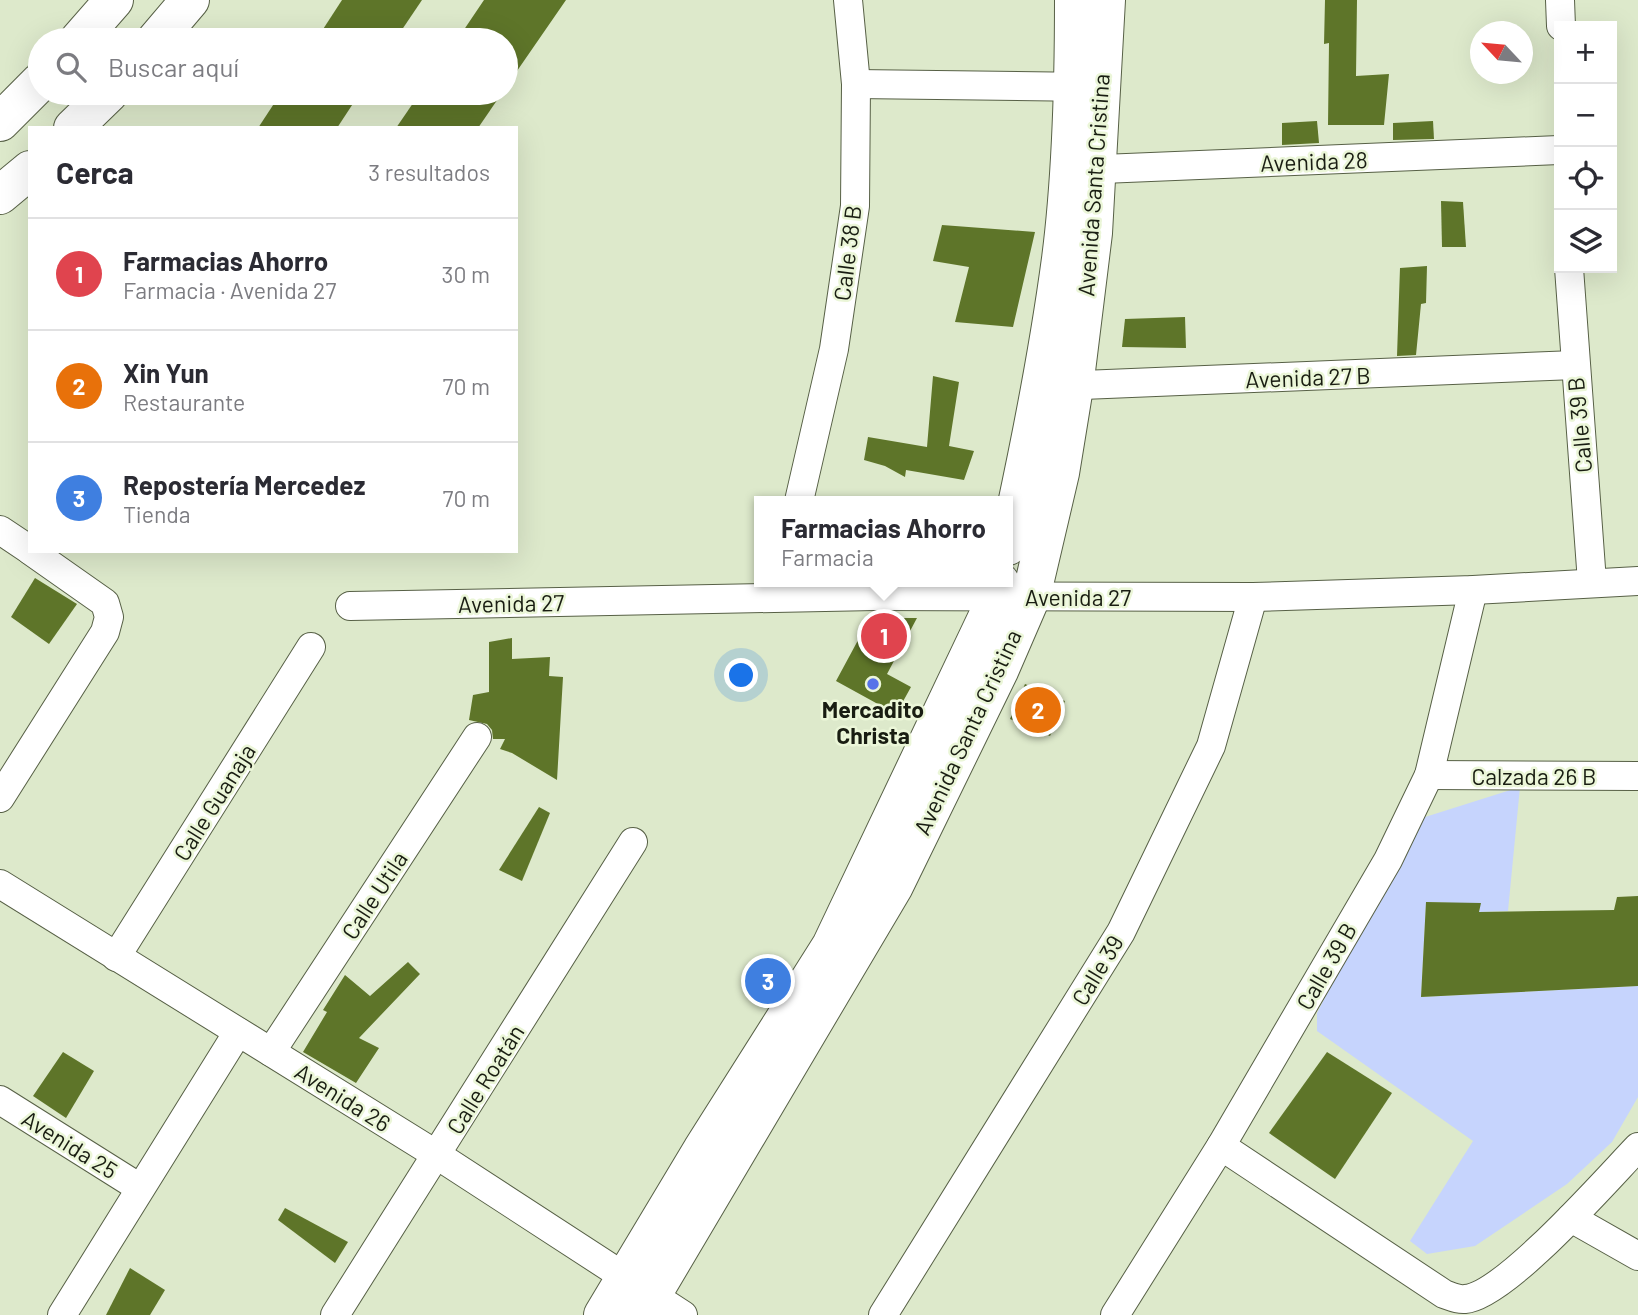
<!DOCTYPE html>
<html lang="es">
<head>
<meta charset="utf-8">
<style>
	:root { --surface:#fff; --page:#f2f2f3; --text:#2b2b33; --muted:#7c7c81; --line:#e1e1e2; --accent:#d93025 }
	body { margin:0; font-family:Barlow,sans-serif; background:var(--page); color:var(--text) }
	.controls { position:absolute; right:21px; top:21px; display:grid; overflow:hidden; border-radius:0px; box-shadow:0 7px 28px #0002 }
	.controls button { width:63px; height:63px; display:grid; place-items:center; padding:0; border:0; border-bottom:2px solid var(--line); background:var(--surface); color:var(--text); font:35px sans-serif }
	.compass { position:absolute; left:1470px; top:21px; width:63px; height:63px; border-radius:50%; background:var(--surface); box-shadow:0 7px 28px #0002; rotate:296deg }
	.you { position:absolute; left:742px; top:676px; width:24px; height:24px; margin:-18px; border:5px solid #fff; border-radius:50%; background:#1a73e8; box-shadow:0 0 0 10px #1a73e833 }
	.badge { display:grid; place-items:center; width:46px; height:46px; border-radius:50%; background:var(--accent); color:#fff; font-size:23px; font-weight:700 }
	.pin { position:absolute; translate:-50% -50%; border:4px solid #fff; box-shadow:0 2px 7px #0006 }
	.popup { position:absolute; left:754px; top:496px; width:259px; height:91px; box-sizing:border-box; display:grid; place-content:center; border-radius:0px; background:var(--surface); filter:drop-shadow(0 2px 5px #0005); font-size:23px; white-space:nowrap; color:var(--muted) }
	.popup b { font-size:26px; color:var(--text) }
	.popup::after { content:''; position:absolute; left:50%; top:100%; margin-left:-14px; border:14px solid transparent; border-top-color:var(--surface) }
	.list { margin:0; padding:0; list-style:none }
	h2 { display:flex; justify-content:space-between; align-items:center; height:91px; margin:0; padding:0 28px; font-size:30px }
	h2 small { font-size:23px; font-weight:400; color:var(--muted) }
	.list li { display:grid; grid-template-columns:46px 1fr auto; gap:21px; align-items:center; box-sizing:border-box; height:112px; padding:0 28px; border-top:2px solid var(--line) }
	.list b { display:block; font-size:26px; white-space:nowrap }
	.list p { margin:0; font-size:23px; white-space:nowrap; color:var(--muted) }
	.list em { font-size:23px; font-style:normal; color:var(--muted) }
	.icon { flex:none; width:38px; height:38px; fill:none; stroke:currentColor; stroke-width:2; stroke-linecap:round; stroke-linejoin:round }
	.map { position:relative; flex:none; width:1638px; height:1315px; overflow:hidden }
	.search { position:absolute; background:var(--surface); box-shadow:0 7px 28px #0002; left:28px; top:28px; width:490px; height:77px; display:flex; align-items:center; gap:18px; box-sizing:border-box; padding:0 24px; border-radius:38px; color:var(--muted); font-size:26px }
	.panel { position:absolute; background:var(--surface); box-shadow:0 7px 28px #0002; left:28px; top:126px; width:490px; height:427px; border-radius:0px }
	.map>svg:first-child { display:block }
	.green { fill:#c6d4fd }
	.building { fill:#5e7529 }
	.lines { fill:none; stroke-linecap:round; stroke-linejoin:round }
	.street-casing { stroke:#576046; stroke-width:30 }
	.secondary-casing { stroke:#576046; stroke-width:40 }
	.highway-casing { stroke:#576046; stroke-width:40 }
	.street { stroke:#fff; stroke-width:28 }
	.secondary { stroke:#fff; stroke-width:38 }
	.highway { stroke:#fff; stroke-width:38 }
	.poi-dot { fill:#5773e9; stroke:#ebf6d8; stroke-width:2.5 }
	.labels { text-anchor:middle; dominant-baseline:central; stroke-width:5; stroke-linejoin:round; paint-order:stroke }
	.street-label { font-size:23px; fill:#191d12; stroke:#ebf6d8 }
	.poi-label { font-size:23px; font-weight:bold; fill:#191d12; stroke:#ebf6d8 }
</style>
</head>
<body>
<div class="map">
<svg width="1638" height="1315" viewBox="0 0 1638 1315">
	<rect width="100%" height="100%" fill="#dde9cb"/>
	<path class="green" d="M1520,787l-12,124 -29,1 1,-8 -54,-2 -5,95 217,-11v111l-26,45 -45,42 -92,62 -48,8 -17,-13 63,-100 -156,-110v-18l32,-63 73,-132z"/>
	<g class="building">
		<path d="M342,0h80l-27,40h-79z"/>
		<path d="M484,0h82l-60,87v-47h-49z"/>
		<path d="M1325,0h32l-1,76 33,-2 -5,51h-56l1,-82 -5,1z"/>
		<path d="M281,93h79l-23,35h-79z"/>
		<path d="M420,93h82l-24,35h-82z"/>
		<path d="M1317,121l2,22 -37,2v-22z"/>
		<path d="M1433,121l1,18 -41,1v-17z"/>
		<path d="M1441,201l22,1 3,45h-24z"/>
		<path d="M942,225l93,7 -22,95 -58,-5 14,-55 -36,-6z"/>
		<path d="M1427,266l-1,37 -5,1 -5,51 -19,1 3,-88z"/>
		<path d="M1185,317l1,31 -64,-1 3,-28z"/>
		<path d="M933,376l26,6 -10,64 25,5 -10,29 -58,-10 -1,7 -20,-11 -21,-6 4,-23 59,10z"/>
		<path d="M35,578l42,26 -28,40 -38,-27z"/>
		<path d="M870,618h47l-30,56 24,13 -15,27 -60,-33z"/>
		<path d="M512,638v21l38,-2 -1,19 14,1 -6,103 -45,-27 -12,-4 5,-10h-12l-1,-9 -5,-6 -18,-4 4,-25 16,-3v-50z"/>
		<path d="M1025,684l40,17 -15,35 -40,-17z"/>
		<path d="M539,807l11,6 -28,68 -23,-11z"/>
		<path d="M1638,896v90l-217,11 5,-95 55,1 -2,9 135,-2 3,-13z"/>
		<path d="M408,962l12,12 -61,64 20,10 -23,35 -53,-31 24,-40 -4,-2 22,-35 25,21z"/>
		<path d="M762,965l22,14 -11,18 -23,-13z"/>
		<path d="M63,1052l31,19 -28,47 -33,-22z"/>
		<path d="M1327,1052l65,41 -57,86 -66,-46z"/>
		<path d="M285,1208l63,34 -13,21 -57,-43z"/>
		<path d="M130,1268l35,22 -15,25h-44z"/>
	</g>
	<g class="lines">
		<defs>
			<g id="street">
				<path d="M1560,0l1,26"/>
				<path d="M856,84l235,3"/>
				<path d="M1078,170l481,-20"/>
				<path d="M1569,268l23,314"/>
				<path d="M1058,386l517,-21"/>
				<path d="M799,501l35,-152 21,-143 1,-122 -8,-84"/>
				<path d="M0,530l30,20"/>
				<path d="M350,606l525,-10 378,1 220,-7 165,-9"/>
				<path d="M1429,775l209,1"/>
				<path d="M0,798l105,-166 4,-15 -4,-14 -74,-52"/>
				<path d="M0,884l437,271 246,160"/>
				<path d="M116,957l195,-310"/>
				<path d="M271,1052l206,-315"/>
				<path d="M0,1100l140,88"/>
				<path d="M1221,1146l223,148c6,2 14,6 21,5 40,-3 142,-120 173,-152"/>
				<path d="M1571,1218l67,38"/>
				<path d="M62,1315l176,-283"/>
				<path d="M335,1315l298,-473"/>
				<path d="M883,1315l238,-383 90,-186 42,-149"/>
				<path d="M1115,1315l106,-169 167,-286 41,-85 44,-185"/>
			</g>
			<g id="secondary">
				<path d="M1008,546c21,-95 40,-190 53,-287 11,-85 13,-173 13,-259"/>
				<path d="M603,1315l99,-165 129,-204 166,-349 3,-15"/>
				<path d="M640,1315l254,-429 105,-215 32,-74 29,-124 14,-86 19,-154 13,-233"/>
			</g>
			<g id="highway">
				<path d="M79,40l35,-40"/>
				<path d="M156,40l34,-40"/>
				<path d="M0,122l40,-40"/>
				<path d="M73,128l36,-35"/>
				<path d="M0,195l30,-25"/>
			</g>
		</defs>
		<use href="#street" class="street-casing"/>
		<use href="#secondary" class="secondary-casing"/>
		<use href="#highway" class="highway-casing"/>
		<use href="#street" class="street"/>
		<use href="#secondary" class="secondary"/>
		<use href="#highway" class="highway"/>
	</g>
	<circle class="poi-dot" cx="873" cy="684" r="7"/>
	<g class="labels">
		<g class="street-label">
			<text transform="translate(1314 161) rotate(-2)">Avenida 28</text>
			<text transform="translate(1093 185) rotate(-86)">Avenida Santa Cristina</text>
			<text transform="translate(847 253) rotate(-83)">Calle 38 B</text>
			<text transform="translate(1308 377) rotate(-2)">Avenida 27 B</text>
			<text transform="translate(1579 425) rotate(-95)">Calle 39 B</text>
			<text x="1078" y="597">Avenida 27</text>
			<text transform="translate(511 603) rotate(-1)">Avenida 27</text>
			<text transform="translate(967 732) rotate(-65)">Avenida Santa Cristina</text>
			<text x="1534" y="776">Calzada 26 B</text>
			<text transform="translate(214 802) rotate(-58)">Calle Guanaja</text>
			<text transform="translate(374 895) rotate(-57)">Calle Utila</text>
			<text transform="translate(1326 966) rotate(-60)">Calle 39 B</text>
			<text transform="translate(1097 970) rotate(-59)">Calle 39</text>
			<text transform="translate(485 1079) rotate(-58)">Calle Roatán</text>
			<text transform="translate(343 1097) rotate(32)">Avenida 26</text>
			<text transform="translate(70 1144) rotate(32)">Avenida 25</text>
		</g>
		<g class="poi-label">
			<text x="873" y="709">Mercadito<tspan x="873" dy="26">Christa</tspan></text>
		</g>
	</g>
</svg>
<div class="controls">
<button>+</button>
<button>−</button>
<button><svg class="icon" aria-label="locate" viewBox="0 0 24 24"><circle cx="12" cy="12" r="6"/><path d="M12 2v4M12 18v4M2 12h4M18 12h4"/></svg></button>
<button><svg class="icon" aria-label="layers" viewBox="0 0 24 24"><path d="M12 4l9 5-9 5-9-5zM3 14l9 5 9-5"/></svg></button>
</div>
<svg class="compass" viewBox="-18 -18 36 36"><path d="M0-13l5 13h-10z" fill="#e53935"/><path d="M0 13l5-13h-10z" fill="#7c7c81"/></svg>
<div class="you"></div>
<div class="pin badge" style="left:884px;top:636px;background:#e0444e">1</div>
<div class="popup"><b>Farmacias Ahorro</b>Farmacia</div>
<div class="pin badge" style="left:1038px;top:710px;background:#e8710a">2</div>
<div class="pin badge" style="left:768px;top:981px;background:#3f7fe0">3</div>
<div class="search"><svg class="icon" aria-label="search" viewBox="0 0 24 24"><circle cx="10" cy="10" r="6"/><path d="M15 15l6 6"/></svg>Buscar aquí</div>
<section class="panel">
<h2>Cerca<small>3 resultados</small></h2>
<ul class="list">
<li><span class="badge" style="background:#e0444e">1</span><div><b>Farmacias Ahorro</b><p>Farmacia · Avenida 27</p></div><em>30 m</em></li>
<li><span class="badge" style="background:#e8710a">2</span><div><b>Xin Yun</b><p>Restaurante</p></div><em>70 m</em></li>
<li><span class="badge" style="background:#3f7fe0">3</span><div><b>Repostería Mercedez</b><p>Tienda</p></div><em>70 m</em></li>
</ul>
</section>
</div>
</body>
</html>
